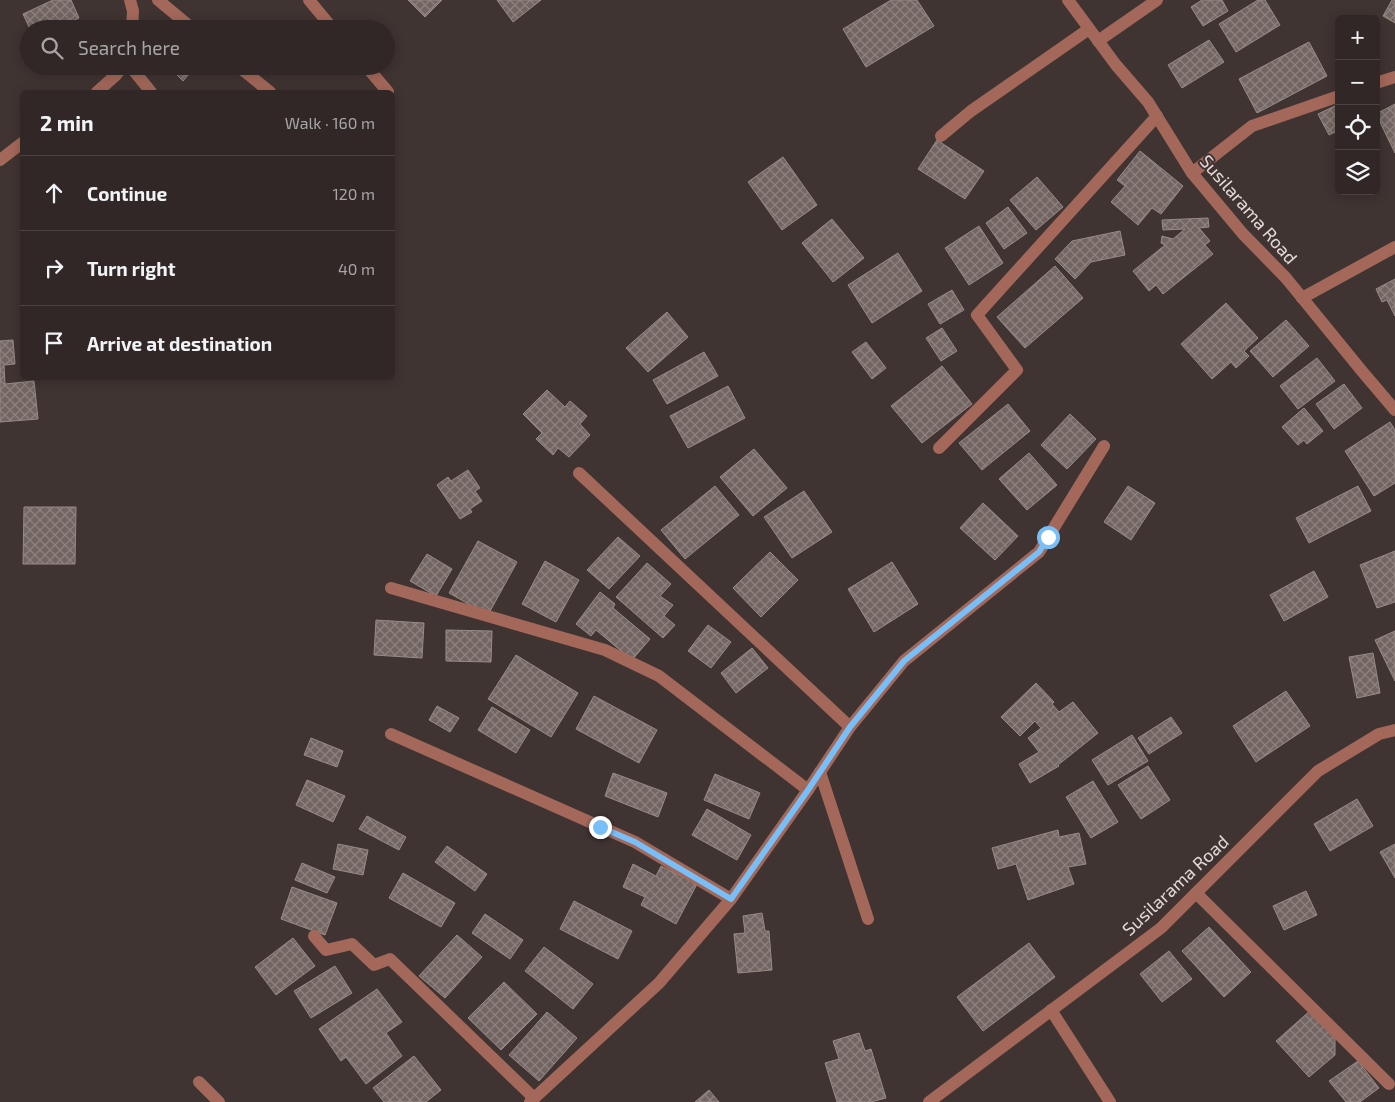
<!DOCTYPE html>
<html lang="en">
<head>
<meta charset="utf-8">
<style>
	:root { --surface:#302726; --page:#382f2e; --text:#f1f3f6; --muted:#a8a5a7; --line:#4b4443 }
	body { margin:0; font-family:"Exo 2",sans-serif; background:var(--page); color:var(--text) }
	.controls { position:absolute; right:15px; top:15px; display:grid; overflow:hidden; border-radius:8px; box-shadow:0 2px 12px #0003 }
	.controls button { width:45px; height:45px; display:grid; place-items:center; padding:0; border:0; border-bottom:1px solid var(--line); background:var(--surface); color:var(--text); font:25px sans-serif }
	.stop { position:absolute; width:15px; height:15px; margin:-11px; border:4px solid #78bff8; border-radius:50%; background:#fff }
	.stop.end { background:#78bff8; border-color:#fff; box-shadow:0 1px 5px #0008 }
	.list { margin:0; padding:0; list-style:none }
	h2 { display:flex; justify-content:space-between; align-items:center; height:65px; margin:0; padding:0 20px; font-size:21px }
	h2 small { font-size:16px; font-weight:400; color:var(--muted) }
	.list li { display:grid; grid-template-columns:32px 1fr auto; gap:15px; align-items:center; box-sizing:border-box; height:75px; padding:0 20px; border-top:1px solid var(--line) }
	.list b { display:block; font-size:19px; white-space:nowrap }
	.list em { font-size:16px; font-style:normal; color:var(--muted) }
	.icon { flex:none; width:28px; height:28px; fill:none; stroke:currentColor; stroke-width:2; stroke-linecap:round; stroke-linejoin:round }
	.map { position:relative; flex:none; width:1395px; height:1102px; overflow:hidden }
	.search { position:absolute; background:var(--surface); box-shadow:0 2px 12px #0003; left:20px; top:20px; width:375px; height:55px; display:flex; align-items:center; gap:12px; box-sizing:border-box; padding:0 18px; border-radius:28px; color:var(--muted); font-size:19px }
	.panel { position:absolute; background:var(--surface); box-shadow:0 2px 12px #0003; left:20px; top:90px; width:375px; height:290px; border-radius:8px }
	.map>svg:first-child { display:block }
	.building { fill:url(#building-cross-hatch); stroke:#988a86 }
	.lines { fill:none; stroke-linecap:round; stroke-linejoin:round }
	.minor { stroke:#a3685a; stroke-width:12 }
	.route { stroke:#78bff8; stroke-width:6 }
	.labels { text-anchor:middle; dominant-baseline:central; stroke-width:4; stroke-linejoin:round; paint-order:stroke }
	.street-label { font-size:18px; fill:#e2dad8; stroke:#403432 }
</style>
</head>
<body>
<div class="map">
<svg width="1395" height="1102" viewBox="0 0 1395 1102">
	<defs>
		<pattern id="building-cross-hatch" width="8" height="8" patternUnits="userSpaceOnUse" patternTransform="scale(1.25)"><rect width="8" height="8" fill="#736662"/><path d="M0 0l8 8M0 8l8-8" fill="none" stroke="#8d827f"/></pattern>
	</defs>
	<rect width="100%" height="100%" fill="#403432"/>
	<g class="building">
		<path d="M53,0h18l8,18 -23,11h-26l-7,-15z"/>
		<path d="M408,0h34l-17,17z"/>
		<path d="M497,0h44l-28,22z"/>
		<path d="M891,0h26l17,26 -68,41 -23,-38z"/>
		<path d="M1202,0h20l6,11 -25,15 -12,-19z"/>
		<path d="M1258,0h7l15,25 -44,27 -17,-28z"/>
		<path d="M1392,0h3v23l-12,-7z"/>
		<path d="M1209,40l15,22 -42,26 -14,-23z"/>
		<path d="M1309,42l18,34 -70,37 -18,-34z"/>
		<path d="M168,66h28l-13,15z"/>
		<path d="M1339,104v26l-10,5 -11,-21z"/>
		<path d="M1395,104v49l-19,-39z"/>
		<path d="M937,140l47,31 -19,28 -47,-30z"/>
		<path d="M1140,151l43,35 -22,28 -9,-6 -14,17 -27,-23 14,-16 -8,-6z"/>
		<path d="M783,157l34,48 -35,25 -34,-48z"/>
		<path d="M1037,177l26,30 -27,23 -26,-30z"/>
		<path d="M1008,207l19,26 -23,16 -18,-26z"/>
		<path d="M1208,218l1,9 -10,1 11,13 -5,4 8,9 -50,40 -7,-9 -7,6 -16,-20 32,-26 -4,-2 1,-7 11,3 12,-10 -22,1 -1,-10z"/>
		<path d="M832,219l32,39 -31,24 -31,-39z"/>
		<path d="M979,226l24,37 -34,22 -24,-37z"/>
		<path d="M1120,231l5,24 -34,7 -16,17 -20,-20 17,-18z"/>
		<path d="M898,253l24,38 -50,32 -24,-38z"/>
		<path d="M1055,266l28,32 -58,50 -28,-31z"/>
		<path d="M1395,279v37l-8,-16 -5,2 -6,-13z"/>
		<path d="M952,290l12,20 -24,14 -12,-20z"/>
		<path d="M1226,303l32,35 -14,13 5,5 -13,12 -5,-6 -19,17 -31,-35z"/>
		<path d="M667,312l21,25 -40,35 -22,-24z"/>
		<path d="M1286,320l23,26 -36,31 -23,-26z"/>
		<path d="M942,328l15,23 -16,10 -15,-23z"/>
		<path d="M13,340l2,24 -11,1 1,19 29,-3 4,38 -38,3v-81z"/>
		<path d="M866,342l20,26 -14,11 -20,-27z"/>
		<path d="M704,352l14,24 -51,28 -14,-24z"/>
		<path d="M1317,358l18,23 -37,28 -18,-23z"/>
		<path d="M942,366l30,38 -50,39 -31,-37z"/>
		<path d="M1344,384l18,24 -28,21 -18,-25z"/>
		<path d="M728,386l17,32 -57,30 -18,-32z"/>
		<path d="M547,390l18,17 5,-6 17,15 -7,8 10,11 -21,22 -11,-9 -5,7 -17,-16 6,-6 -19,-19z"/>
		<path d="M1008,404l22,27 -48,39 -23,-27z"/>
		<path d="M1304,408l19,23 -16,13 -3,-4 -6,5 -16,-18z"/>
		<path d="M1070,414l26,25 -29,30 -26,-24z"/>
		<path d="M1390,422l5,8v53l-21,13 -29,-45z"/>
		<path d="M754,449l33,39 -34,28 -33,-39z"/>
		<path d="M1029,453l28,32 -30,25 -28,-31z"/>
		<path d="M468,470l12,18 -5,3 7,10 -12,8 2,3 -12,7 -23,-34 11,-8 3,4z"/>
		<path d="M715,486l24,29 -54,44 -24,-29z"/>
		<path d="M1128,486l27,17 -24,37 -27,-18z"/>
		<path d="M1358,486l13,25 -62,32 -13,-25z"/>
		<path d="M804,491l28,41 -40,26 -28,-41z"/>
		<path d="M983,503l35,33 -23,24 -35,-32z"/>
		<path d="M24,507h52l-1,57h-52z"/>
		<path d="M618,537l22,19 -31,33 -22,-19z"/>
		<path d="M478,541l39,21 -29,53 -39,-22z"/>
		<path d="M1395,551v51l-18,6 -17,-43z"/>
		<path d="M770,552l28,28 -37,37 -28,-29z"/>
		<path d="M427,554l25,15 -16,27 -26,-15z"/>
		<path d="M545,561l34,19 -23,42 -34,-18z"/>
		<path d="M892,562l26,42 -44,28 -26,-43z"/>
		<path d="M647,563l24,21 -11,12 13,9 -9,11 11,9 -12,13 -47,-41z"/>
		<path d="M1314,571l14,26 -44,24 -14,-26z"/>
		<path d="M600,592l15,12 -2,4 37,31 -18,21 -36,-30 -5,6 -15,-12z"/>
		<path d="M376,620l48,3 -2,35 -48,-3z"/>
		<path d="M708,625l23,17 -20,26 -23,-17z"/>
		<path d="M446,630l46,1 -1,31 -45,-1z"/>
		<path d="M1395,631v50l-20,-41z"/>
		<path d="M752,648l16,20 -32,25 -15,-20z"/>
		<path d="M1373,653l7,40 -23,5 -8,-41z"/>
		<path d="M516,655l62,38 -27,44 -63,-38z"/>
		<path d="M1036,683l18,19 -2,2 7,8 14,-10 25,31 -40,32 1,1 -29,17 -11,-19 20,-12 -11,-14 13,-10 -6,-7 -15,15 -19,-19z"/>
		<path d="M1286,691l24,35 -54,36 -23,-36z"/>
		<path d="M594,696l63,34 -18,33 -63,-34z"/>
		<path d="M437,706l22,12 -9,14 -21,-12z"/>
		<path d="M492,707l38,23 -14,23 -38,-23z"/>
		<path d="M1171,717l11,16 -33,21 -11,-16z"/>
		<path d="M1132,735l16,26 -40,24 -16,-25z"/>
		<path d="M311,738l32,13 -6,16 -33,-12z"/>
		<path d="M1148,766l22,34 -29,19 -23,-34z"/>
		<path d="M613,773l54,20 -9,24 -53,-21z"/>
		<path d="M715,774l45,19 -11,26 -45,-19z"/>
		<path d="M307,780l38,16 -12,26 -37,-17z"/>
		<path d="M1093,781l25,41 -27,16 -25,-41z"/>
		<path d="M1357,799l16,27 -43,25 -16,-27z"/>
		<path d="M707,809l44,26 -14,25 -45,-25z"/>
		<path d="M367,816l39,21 -7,13 -40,-21z"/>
		<path d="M1058,830l1,7 20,-4 7,31 -18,3 6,17 -46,16 -12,-36 -18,5 -6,-21z"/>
		<path d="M338,844l30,6 -5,25 -30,-6z"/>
		<path d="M1395,844v34l-15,-26z"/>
		<path d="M447,846l40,28 -12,17 -40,-29z"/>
		<path d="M302,863l33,14 -8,16 -32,-13z"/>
		<path d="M633,864l23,12 5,-10 36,18 -21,40 -35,-19 4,-8 -22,-10z"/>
		<path d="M403,873l52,30 -14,24 -52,-29z"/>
		<path d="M292,887l45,16 -12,32 -44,-16z"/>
		<path d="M1306,891l11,24 -33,15 -11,-24z"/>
		<path d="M574,901l58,30 -14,28 -58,-30z"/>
		<path d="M762,913l3,18h4l3,39 -34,3 -4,-39 11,-1 -2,-17z"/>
		<path d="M485,914l38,26 -13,19 -38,-26z"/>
		<path d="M1209,927l42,45 -27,25 -42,-46z"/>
		<path d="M457,935l25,22 -37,41 -26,-22z"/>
		<path d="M293,938l22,28 -39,29 -21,-28z"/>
		<path d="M1029,943l26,34 -72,54 -26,-34z"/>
		<path d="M544,947l49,37 -20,25 -48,-38z"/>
		<path d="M1169,951l23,28 -30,23 -22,-28z"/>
		<path d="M335,966l17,27 -41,25 -17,-27z"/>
		<path d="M504,982l33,32 -36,36 -33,-32z"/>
		<path d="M377,989l25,33 -16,11 16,23 -36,28 -20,-27 -5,4 -22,-32z"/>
		<path d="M1312,1009l23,23v23l-26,22 -33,-36z"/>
		<path d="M547,1012l30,26 -38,43 -30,-26z"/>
		<path d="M859,1033l6,18 6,-2 15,49 -15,4h-34l-12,-39 14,-4 -6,-18z"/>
		<path d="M414,1056l27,34 -15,12h-42l-11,-14z"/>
		<path d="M1358,1061l21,27 -19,14h-14l-17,-21z"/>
		<path d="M709,1090l10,12h-24z"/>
	</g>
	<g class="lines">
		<g class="minor">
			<path d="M130,0l3,11 -1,18"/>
			<path d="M158,0l35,29"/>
			<path d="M309,0l24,29"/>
			<path d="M1068,0l48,65 32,37 44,71 51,61 43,44 75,92 34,40"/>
			<path d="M1098,41l59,-41"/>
			<path d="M130,66l21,26"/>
			<path d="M238,66l32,26"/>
			<path d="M366,66l22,26"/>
			<path d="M1376,83l19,-6"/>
			<path d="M97,92l19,-17 7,-9"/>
			<path d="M941,136l30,-25 118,-82"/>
			<path d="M0,160l22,-17"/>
			<path d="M1192,173l60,-47 87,-30"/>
			<path d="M1302,298l93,-51"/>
			<path d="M939,448l78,-78 -40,-55 180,-199"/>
			<path d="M579,473l271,254"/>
			<path d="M391,588l214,62 54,26 149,114"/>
			<path d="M391,734l244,108 96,57"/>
			<path d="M820,772l48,147"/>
			<path d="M1196,893l193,191"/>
			<path d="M314,936l12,14 26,-6 22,21 16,-6 144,139"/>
			<path d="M1051,1010l59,92"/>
			<path d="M199,1082l20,20"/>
			<path d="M530,1102l129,-119 72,-84 77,-109 42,-63 54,-66 135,-109 65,-106"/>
			<path d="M929,1102l232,-174 157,-157 61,-37 16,-4"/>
		</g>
	</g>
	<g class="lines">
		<path class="route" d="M600,827l35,15 96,57 77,-109 42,-63 54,-66 135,-109 9,-15"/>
	</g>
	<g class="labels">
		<g class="street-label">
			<text transform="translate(1249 209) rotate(49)">Susilarama Road</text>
			<text transform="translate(1175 885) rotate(-43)">Susilarama Road</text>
		</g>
	</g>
</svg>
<div class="controls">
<button>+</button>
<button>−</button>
<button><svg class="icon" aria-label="locate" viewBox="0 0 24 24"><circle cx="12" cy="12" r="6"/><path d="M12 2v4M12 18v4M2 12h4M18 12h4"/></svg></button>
<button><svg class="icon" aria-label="layers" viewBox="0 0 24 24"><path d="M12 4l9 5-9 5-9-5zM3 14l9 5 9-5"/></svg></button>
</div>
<div class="stop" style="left:1048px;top:537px"></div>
<div class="stop end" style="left:600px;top:827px"></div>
<div class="search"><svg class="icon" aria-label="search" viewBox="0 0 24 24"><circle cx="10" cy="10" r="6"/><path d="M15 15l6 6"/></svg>Search here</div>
<section class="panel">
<h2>2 min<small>Walk · 160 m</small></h2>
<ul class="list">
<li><svg class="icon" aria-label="ahead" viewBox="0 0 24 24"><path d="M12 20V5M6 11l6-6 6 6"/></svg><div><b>Continue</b></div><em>120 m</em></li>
<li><svg class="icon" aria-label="right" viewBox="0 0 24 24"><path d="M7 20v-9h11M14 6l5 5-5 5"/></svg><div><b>Turn right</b></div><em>40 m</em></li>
<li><svg class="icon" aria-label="arrive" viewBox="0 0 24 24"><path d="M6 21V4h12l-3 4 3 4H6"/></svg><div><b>Arrive at destination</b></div></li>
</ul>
</section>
</div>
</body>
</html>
